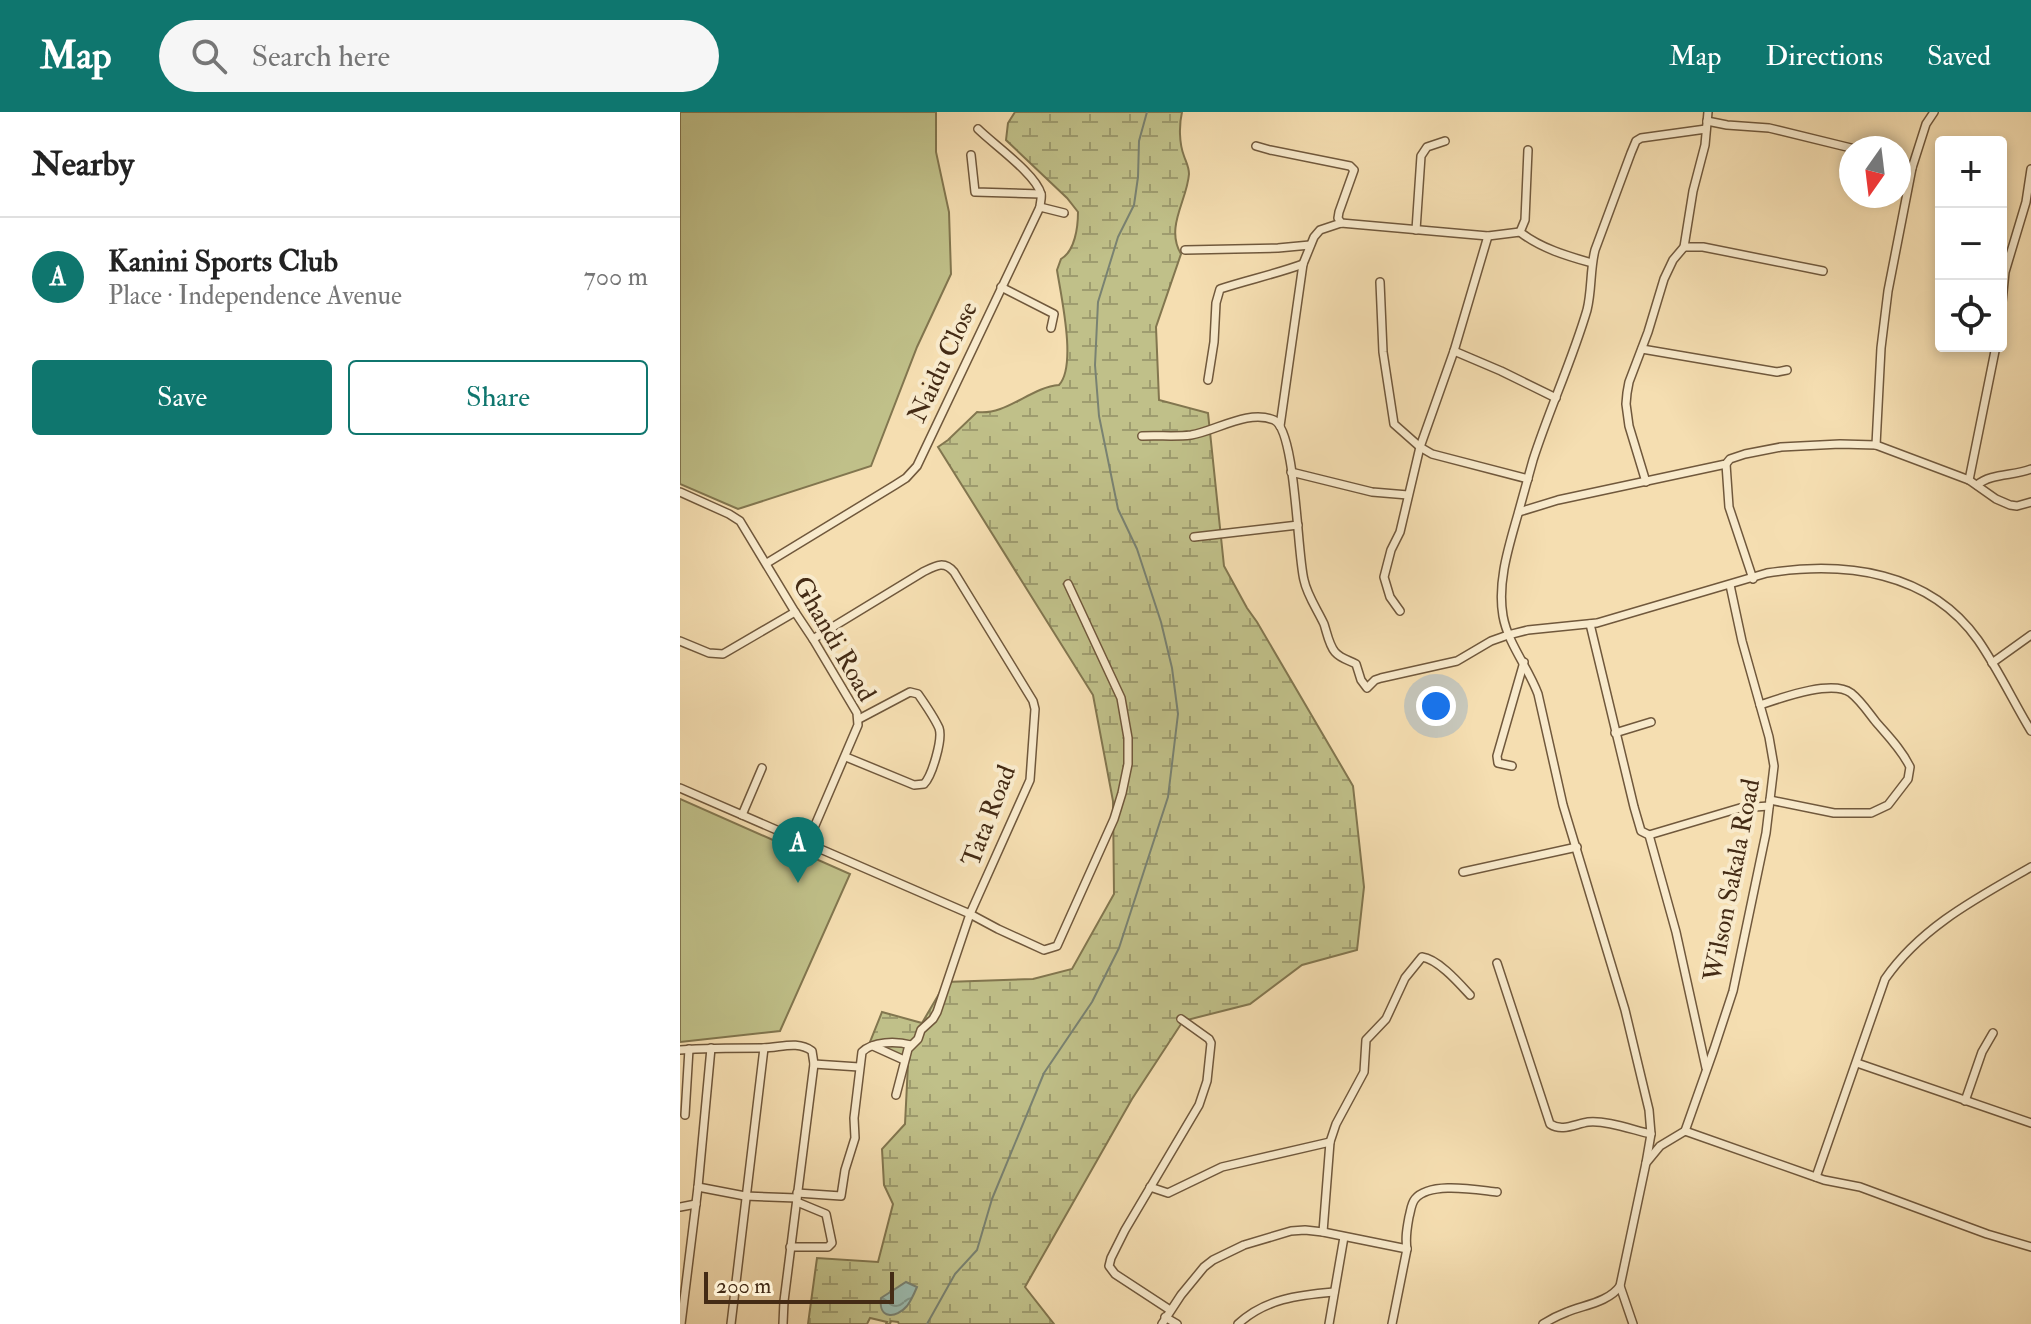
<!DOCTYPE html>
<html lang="en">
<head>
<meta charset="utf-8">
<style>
	:root { --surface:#fff; --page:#f6f6f6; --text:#222; --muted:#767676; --line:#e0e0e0; --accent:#0f766e }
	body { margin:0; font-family:"IM FELL Double Pica",serif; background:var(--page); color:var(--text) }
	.controls { position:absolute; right:24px; top:24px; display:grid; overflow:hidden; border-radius:8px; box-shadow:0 4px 12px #0003 }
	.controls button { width:72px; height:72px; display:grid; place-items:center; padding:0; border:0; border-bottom:2px solid var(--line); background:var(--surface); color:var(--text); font:40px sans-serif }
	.compass { position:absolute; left:1159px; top:24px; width:72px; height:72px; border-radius:50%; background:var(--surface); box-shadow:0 4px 12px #0003; rotate:194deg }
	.scale { position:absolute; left:24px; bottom:20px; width:190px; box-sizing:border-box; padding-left:8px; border:4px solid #442b15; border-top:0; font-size:22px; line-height:28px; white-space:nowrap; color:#442b15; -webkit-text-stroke:6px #f8eacc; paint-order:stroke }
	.you { position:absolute; left:756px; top:594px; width:28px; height:28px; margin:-20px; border:6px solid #fff; border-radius:50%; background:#1a73e8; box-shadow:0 0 0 12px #1a73e833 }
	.badge { display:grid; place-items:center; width:52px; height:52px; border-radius:50%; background:var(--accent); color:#fff; font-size:26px; font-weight:700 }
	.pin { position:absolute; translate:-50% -66px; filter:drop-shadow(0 2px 4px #0008) }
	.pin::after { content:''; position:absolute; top:42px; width:28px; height:24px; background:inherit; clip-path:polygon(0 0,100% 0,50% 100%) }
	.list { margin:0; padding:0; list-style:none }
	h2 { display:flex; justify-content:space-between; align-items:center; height:104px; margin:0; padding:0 32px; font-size:34px }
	h2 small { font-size:26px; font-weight:400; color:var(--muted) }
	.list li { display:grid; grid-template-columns:52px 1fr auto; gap:24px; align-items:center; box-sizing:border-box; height:120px; padding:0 32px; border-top:2px solid var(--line) }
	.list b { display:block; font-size:30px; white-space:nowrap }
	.list p { margin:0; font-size:26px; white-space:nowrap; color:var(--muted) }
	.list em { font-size:26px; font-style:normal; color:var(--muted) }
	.actions { display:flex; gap:16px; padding:24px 32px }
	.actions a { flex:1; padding:18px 0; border:2px solid var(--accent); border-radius:8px; text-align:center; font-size:28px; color:var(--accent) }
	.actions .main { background:var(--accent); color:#fff }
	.icon { flex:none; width:44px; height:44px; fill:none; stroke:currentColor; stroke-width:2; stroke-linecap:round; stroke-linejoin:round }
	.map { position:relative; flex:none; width:1351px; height:1212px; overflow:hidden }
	header { display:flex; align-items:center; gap:48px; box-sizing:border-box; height:112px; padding:0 40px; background:var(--accent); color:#fff }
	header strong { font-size:38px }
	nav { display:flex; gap:44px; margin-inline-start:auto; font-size:28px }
	.search { width:560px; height:72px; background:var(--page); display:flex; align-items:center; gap:20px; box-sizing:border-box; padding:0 28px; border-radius:44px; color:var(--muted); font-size:30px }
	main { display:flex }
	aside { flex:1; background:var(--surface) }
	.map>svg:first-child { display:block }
	.green { fill:#c0c089; stroke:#82764f; stroke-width:2 }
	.wetland { fill:url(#wetland-marsh); stroke:#82764f; stroke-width:2 }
	.water { fill:url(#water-waves); stroke:#798272; stroke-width:2 }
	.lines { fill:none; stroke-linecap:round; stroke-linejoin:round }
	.stream { stroke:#798272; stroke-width:2 }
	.minor-casing { stroke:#70583c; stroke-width:10 }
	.minor { stroke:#f8eacc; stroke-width:7 }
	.labels { text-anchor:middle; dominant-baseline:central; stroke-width:8; stroke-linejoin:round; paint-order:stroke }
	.street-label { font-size:26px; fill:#442b15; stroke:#f8eacc }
</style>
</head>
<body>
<header>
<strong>Map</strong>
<div class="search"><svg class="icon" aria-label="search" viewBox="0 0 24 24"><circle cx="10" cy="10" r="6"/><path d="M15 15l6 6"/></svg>Search here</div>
<nav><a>Map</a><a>Directions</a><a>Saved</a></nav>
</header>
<main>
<aside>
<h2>Nearby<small></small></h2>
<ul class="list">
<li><span class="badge">A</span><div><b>Kanini Sports Club</b><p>Place · Independence Avenue</p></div><em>700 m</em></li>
</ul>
<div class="actions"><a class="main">Save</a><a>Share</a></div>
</aside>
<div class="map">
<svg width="1351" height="1212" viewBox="0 0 1351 1212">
	<defs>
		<pattern id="wetland-marsh" width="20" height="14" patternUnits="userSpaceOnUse" patternTransform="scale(2)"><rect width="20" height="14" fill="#c0c089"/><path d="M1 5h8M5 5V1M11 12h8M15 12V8" fill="none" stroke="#9e9c6f"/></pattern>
		<pattern id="water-waves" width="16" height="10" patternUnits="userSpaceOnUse" patternTransform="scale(2)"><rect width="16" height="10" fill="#9cbcb0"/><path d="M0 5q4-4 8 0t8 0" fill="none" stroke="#81998e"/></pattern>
	</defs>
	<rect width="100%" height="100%" fill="#f5deb1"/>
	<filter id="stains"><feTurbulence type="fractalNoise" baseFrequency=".0025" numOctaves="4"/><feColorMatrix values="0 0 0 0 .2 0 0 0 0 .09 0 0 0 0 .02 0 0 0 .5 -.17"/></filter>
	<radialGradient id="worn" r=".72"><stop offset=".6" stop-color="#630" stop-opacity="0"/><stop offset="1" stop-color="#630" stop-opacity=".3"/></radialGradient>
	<g class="green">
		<path d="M0,0h256v40l13,60 2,62 -34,73 -46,119 -133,43 -58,-25z"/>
		<path d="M0,687l170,75 -70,157 -100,11z"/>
	</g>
	<path class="wetland" d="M335,0h167c-3,13 -3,31 2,44 2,6 5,11 5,18 -2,27 -24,53 -8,80l-25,73 3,73 49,13 16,153 23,42 10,14 96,164 11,101 -7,63 -55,15 -52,39 -67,17 -51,78 -107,188 29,37h-155l-1,-2 -7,-1 -1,3h-4l1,-2 -17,-4 -3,6h-59l9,-66 61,4 15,-58 -9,-19 -2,-36 23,-25 3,-60 -40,-17 14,-35 40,11 24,-41 87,-3 39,-10 42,-75 -1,-93 -20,-106 -155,-248 10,-7 29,-28c29,4 54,-25 82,-27 18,-19 2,-89 -2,-115l4,-11c14,-8 17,-32 17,-47l-11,-14 -61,-58 2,-17z"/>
	<path class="water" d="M226,1170l11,5c-3,7 -6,14 -10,19 -11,13 -29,13 -26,-8z"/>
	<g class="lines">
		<path class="stream" d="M247,1212l28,-50 22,-24 15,-51 52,-126 48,-71 27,-54 49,-151 10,-83 -6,-46 -11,-46 -24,-73 -19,-40 -19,-93 -4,-51 3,-63 20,-65 16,-32 4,-28 1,-36 8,-29"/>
		<defs>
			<g id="minor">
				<path d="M1027,9l20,4 42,3 82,20"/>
				<path d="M576,34l14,4 80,16 4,4 -15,42 -1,6 3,5"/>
				<path d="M291,43l4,37 66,2"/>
				<path d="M1219,52l13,4"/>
				<path d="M360,95l24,6"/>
				<path d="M736,118l5,-74 6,-9 18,-6"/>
				<path d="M840,120l5,-12 3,-70"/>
				<path d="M1004,135h19l120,24"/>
				<path d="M505,138l93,-2 32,-3"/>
				<path d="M700,170l3,70 11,72 26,23 12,7 96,25"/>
				<path d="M321,175l53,27 -3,14"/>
				<path d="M1321,200l4,-40 21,-70 5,-33"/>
				<path d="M962,237l135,23 10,-2"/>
				<path d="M774,239l47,20 55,27"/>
				<path d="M528,268l6,-38 2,-39 4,-14c27,-9 56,-15 83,-25"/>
				<path d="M600,314l23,-162 11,-27 6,-7 21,-7 147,13 32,-4c20,16 47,24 72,31"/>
				<path d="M462,324c16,-1 33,1 49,-1 25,-4 57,-26 83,-15 22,10 23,134 30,160 3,15 13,29 20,44 3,9 5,21 11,28 6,7 14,8 21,12l5,16 6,8 8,-8 6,-2 76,-17 34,-20 17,-6 20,-5 69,-7 170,-50c78,-12 162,-2 211,67 20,29 35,61 53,91"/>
				<path d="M1196,333l5,-97 7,-57 24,-123 14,-44 8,-12"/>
				<path d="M1046,352l3,43 24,72"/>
				<path d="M611,360l81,20 36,3"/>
				<path d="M1289,368l27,-134"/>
				<path d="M966,370l-17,-56 -3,-22 1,-11 2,-11 19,-50 16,-53 9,-19 11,-13 9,-56 12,-46 3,-33"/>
				<path d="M1297,373c14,-12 37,-9 54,-16"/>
				<path d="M0,380l49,22 11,7 55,91 18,27 44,74 1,12 -51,119"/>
				<path d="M839,400l39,-12 168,-36 4,-5 15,-5 36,-7 59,-3 36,1 93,35 27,19 14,6 7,1 14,-4"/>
				<path d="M514,425l104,-12"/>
				<path d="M87,451l128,-78 11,-7 11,-12 123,-259c0,-4 2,-9 1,-13 -5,-20 -48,-50 -63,-65"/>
				<path d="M720,499l-10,-14 -6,-20 7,-27 9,-18 20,-85 34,-96 34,-115"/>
				<path d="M910,512l44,183 7,24 8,4 27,97 30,136"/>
				<path d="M133,527l110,-67c12,-6 21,-12 31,0l79,129 2,8 -5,71 -60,134 -33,98 -4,7 -12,11 -3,9 -10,10 -12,46"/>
				<path d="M0,529l29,12 14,1 72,-42"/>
				<path d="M1312,551l39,-28"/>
				<path d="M1080,593c21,-7 72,-26 91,-12 10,8 17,19 25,29 12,14 26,28 34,45l-2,12 -20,26 -17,8h-37l-64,-13"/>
				<path d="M935,621l36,-11"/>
				<path d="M166,645l68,28 10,-1c8,-8 19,-45 15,-56 -5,-11 -14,-24 -21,-34l-8,-2 -51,27"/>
				<path d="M832,654l-14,-3 -1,-7 27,-94"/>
				<path d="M0,676l290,126 28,15 46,21 13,-4 57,-127 8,-26 6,-29v-26l-7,-40 -53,-114"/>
				<path d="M62,703l20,-47"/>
				<path d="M969,723l91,-27 29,-2"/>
				<path d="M783,760l114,-25"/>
				<path d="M817,851l53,161c12,8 25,0 38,-2 18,-2 45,8 63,12"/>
				<path d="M193,934l31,14"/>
				<path d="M0,938c28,-2 55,-2 83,-2 17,0 34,-8 49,3l2,13 -30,237 -1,23"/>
				<path d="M1177,951l174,60"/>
				<path d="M134,952l45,3"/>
				<path d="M1285,989l17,-49 11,-19"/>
				<path d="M5,1003l4,-66"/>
				<path d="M1005,1019l29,-82 19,-58 33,-158 8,-67 -5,-29 -27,-96 -12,-56"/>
				<path d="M966,1051l5,-29 -2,-24 -24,-100 -62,-205 -25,-111c-10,-27 -30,-50 -35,-78 -6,-34 6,-70 15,-102 5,-18 10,-36 15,-54 16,-50 39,-99 54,-150 5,-20 3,-41 8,-60l36,-97 5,-12 5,-3 65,-9"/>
				<path d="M1136,1065l69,-198c36,-52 92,-81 146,-112"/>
				<path d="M18,1075l47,9 52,2"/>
				<path d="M470,1075l18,6 54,-26 108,-25"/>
				<path d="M117,1081l44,3 4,-26 10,-32 -1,-20 8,-66c11,-11 34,-11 49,-7"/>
				<path d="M0,1095l16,-3"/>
				<path d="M643,1120l7,-90 6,-18 28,-52 2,-32 20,-21 19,-41 17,-21c16,2 37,26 48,38"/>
				<path d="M110,1135h38l4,-4 -6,-29 -29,-12"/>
				<path d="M940,1174l13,38"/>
				<path d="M490,1198l-55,-36 -6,-8 2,-8 14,-28 74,-125 8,-24 4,-38 -2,-4 -28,-20"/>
				<path d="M485,1205l12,7"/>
				<path d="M1,1212l17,-137 13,-139"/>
				<path d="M51,1212l33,-276"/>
				<path d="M482,1212l19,-29 23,-28 9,-7 31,-15 47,-14 14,-1 18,2 84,17"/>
				<path d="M558,1212c27,-25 60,-29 96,-32"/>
				<path d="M649,1212l15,-87"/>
				<path d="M712,1212l15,-75c-2,-11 0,-21 2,-32 2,-7 2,-13 6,-18 15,-18 62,-9 82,-7"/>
				<path d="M863,1212c8,-5 16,-9 24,-12 17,-7 42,-10 53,-26l26,-123 14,-17 25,-15 139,49 36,7 127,47 44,13"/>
			</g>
		</defs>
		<use href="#minor" class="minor-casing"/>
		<use href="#minor" class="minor"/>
	</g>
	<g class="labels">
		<g class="street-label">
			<text transform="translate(263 250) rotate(-65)">Naidu Close</text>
			<text transform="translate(154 527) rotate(60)">Ghandi Road</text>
			<text transform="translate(309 704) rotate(-69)">Tata Road</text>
			<text transform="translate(1052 768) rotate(-79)">Wilson Sakala Road</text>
		</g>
	</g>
	<rect width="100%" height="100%" filter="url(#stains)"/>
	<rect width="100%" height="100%" fill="url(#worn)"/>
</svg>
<div class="controls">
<button>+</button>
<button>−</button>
<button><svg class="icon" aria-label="locate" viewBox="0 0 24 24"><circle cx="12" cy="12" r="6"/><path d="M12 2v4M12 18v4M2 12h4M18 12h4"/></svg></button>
</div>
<svg class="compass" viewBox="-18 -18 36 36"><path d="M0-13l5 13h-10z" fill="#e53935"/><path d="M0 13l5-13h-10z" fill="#767676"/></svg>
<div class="scale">200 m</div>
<div class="you"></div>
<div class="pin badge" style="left:118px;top:771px">A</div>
</div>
</main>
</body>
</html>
